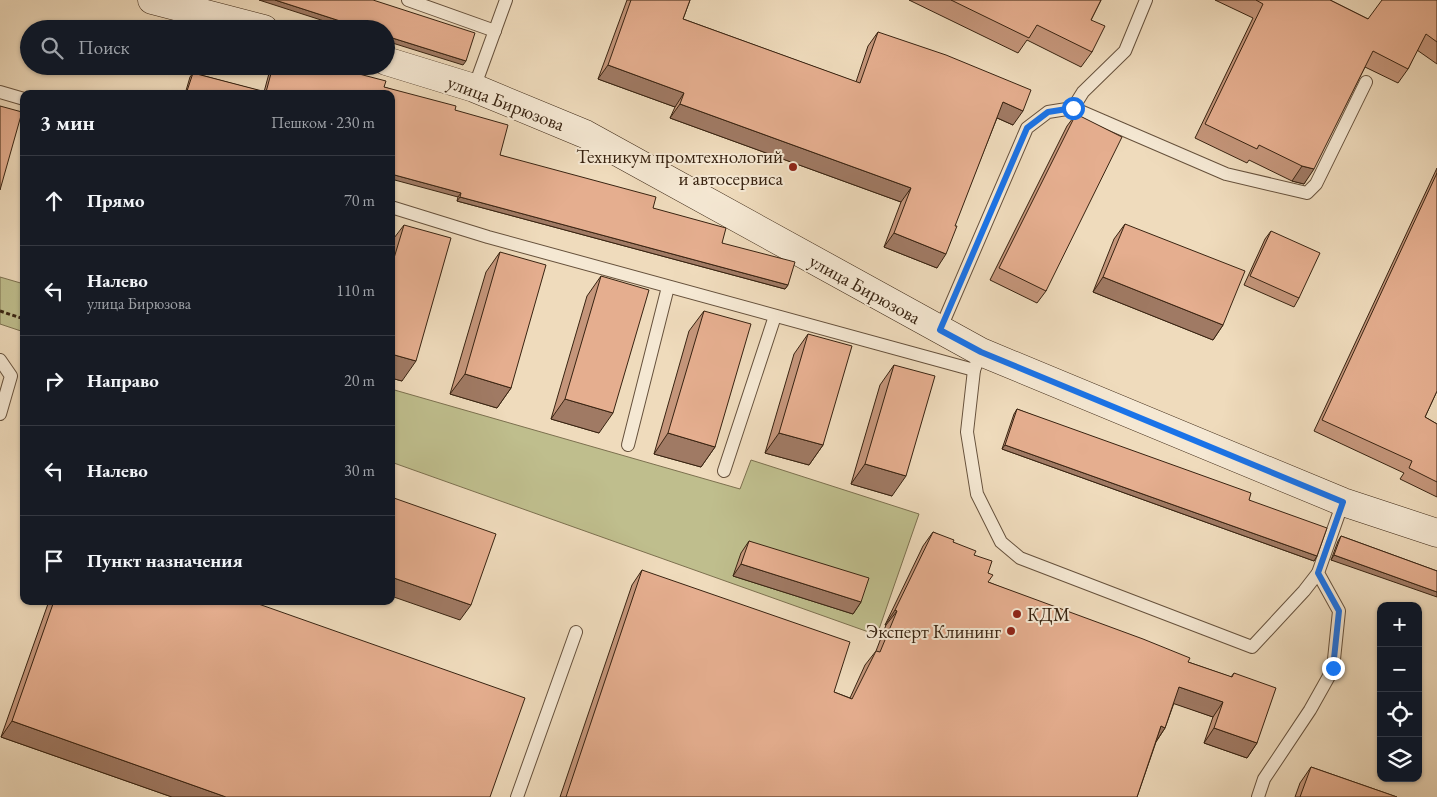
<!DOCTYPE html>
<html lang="ru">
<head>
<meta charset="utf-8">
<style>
	:root { --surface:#171b24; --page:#242831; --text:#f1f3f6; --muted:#9ea1a6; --line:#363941 }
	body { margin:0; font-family:"EB Garamond",serif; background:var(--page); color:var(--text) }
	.controls { position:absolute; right:15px; bottom:15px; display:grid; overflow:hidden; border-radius:10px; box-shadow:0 1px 4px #0004 }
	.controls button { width:45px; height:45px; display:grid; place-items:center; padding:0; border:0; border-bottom:1px solid var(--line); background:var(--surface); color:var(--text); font:25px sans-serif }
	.stop { position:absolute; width:15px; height:15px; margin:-11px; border:4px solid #1a73e8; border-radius:50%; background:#fff }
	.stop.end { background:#1a73e8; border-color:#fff; box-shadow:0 1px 5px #0008 }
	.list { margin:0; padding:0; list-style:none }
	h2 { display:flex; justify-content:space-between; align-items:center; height:65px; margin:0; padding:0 20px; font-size:21px }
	h2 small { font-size:16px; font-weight:400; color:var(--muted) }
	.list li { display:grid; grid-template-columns:32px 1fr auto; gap:15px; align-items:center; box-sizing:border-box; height:90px; padding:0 20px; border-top:1px solid var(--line) }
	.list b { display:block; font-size:19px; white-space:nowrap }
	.list p { margin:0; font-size:16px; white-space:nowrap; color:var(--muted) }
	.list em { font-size:16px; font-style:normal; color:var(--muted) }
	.icon { flex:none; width:28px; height:28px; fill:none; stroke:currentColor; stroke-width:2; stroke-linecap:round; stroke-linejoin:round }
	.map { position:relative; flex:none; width:1437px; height:797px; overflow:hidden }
	.search { position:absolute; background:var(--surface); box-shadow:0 1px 4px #0004; left:20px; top:20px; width:375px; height:55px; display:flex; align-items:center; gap:12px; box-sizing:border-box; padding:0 18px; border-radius:28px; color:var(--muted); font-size:19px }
	.panel { position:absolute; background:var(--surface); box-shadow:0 1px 4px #0004; left:20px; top:90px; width:375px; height:515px; border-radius:10px }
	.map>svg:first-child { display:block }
	.green { fill:#bfbe8d; stroke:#7c704f }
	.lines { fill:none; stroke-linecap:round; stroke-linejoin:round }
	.lane-casing { stroke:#66513c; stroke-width:14 }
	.secondary-casing { stroke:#382311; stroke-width:29 }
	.path { stroke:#382311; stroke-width:3; stroke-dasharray:4 2.5; stroke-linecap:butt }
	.lane { stroke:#f5e8d3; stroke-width:12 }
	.secondary { stroke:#f5e8d3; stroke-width:28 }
	.wall { fill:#c5967b; stroke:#382311 }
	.shaded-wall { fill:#a07a64; stroke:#382311 }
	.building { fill:#e5ae8f; stroke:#382311 }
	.route { stroke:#1a73e8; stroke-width:6 }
	.poi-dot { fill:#8f2418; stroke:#f5e8d3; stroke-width:2 }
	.labels { text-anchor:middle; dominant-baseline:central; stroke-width:4; stroke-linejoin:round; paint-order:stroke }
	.street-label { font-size:19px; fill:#382311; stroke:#f5e8d3 }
	.poi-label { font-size:19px; fill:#382311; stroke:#f5e8d3; text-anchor:end }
</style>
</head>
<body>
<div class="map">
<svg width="1437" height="797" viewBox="0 0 1437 797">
	<rect width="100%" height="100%" fill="#efdbbc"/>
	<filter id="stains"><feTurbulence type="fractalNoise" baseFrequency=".004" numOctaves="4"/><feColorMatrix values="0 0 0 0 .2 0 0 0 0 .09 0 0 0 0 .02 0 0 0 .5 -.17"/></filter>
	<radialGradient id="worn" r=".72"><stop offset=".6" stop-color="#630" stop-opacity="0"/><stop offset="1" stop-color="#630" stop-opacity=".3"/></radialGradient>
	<g class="green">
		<path d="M0,277l24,7v48l-24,-8z"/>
		<path d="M391,389l349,100 11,-29 168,54 -42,121 -486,-173z"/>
	</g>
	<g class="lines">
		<defs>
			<g id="lane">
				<path d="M408,0l87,31"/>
				<path d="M474,88l32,-88"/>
				<path d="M0,92l24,7"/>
				<path d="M1073,108l10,-16 42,-41 21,-51"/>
				<path d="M391,207l97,30 486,133 7,-18"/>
				<path d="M940,330l87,-202 21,-16 25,-4 153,66 81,19 9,-9 50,-102"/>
				<path d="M0,360l11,16 -11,38"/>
				<path d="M974,370l-7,62 10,62 24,48 19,16 232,89 52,-56 14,-18"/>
				<path d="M628,445l40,-158"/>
				<path d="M724,471l51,-155"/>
				<path d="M517,797l59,-165"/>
				<path d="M1258,797l6,-18 46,-69 23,-41 6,-58 -21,-38 25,-71"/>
			</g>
			<g id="secondary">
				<path d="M152,0l112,29"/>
				<path d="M386,61l88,27 111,46 396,218 362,150 94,31"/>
			</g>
		</defs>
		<use href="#lane" class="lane-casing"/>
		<use href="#secondary" class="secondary-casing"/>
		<path class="path" d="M0,311l24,8"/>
		<use href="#lane" class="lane"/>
		<use href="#secondary" class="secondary"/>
	</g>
	<g class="wall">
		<path d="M627,0h63l-7,19 173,63 12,-36 10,-14 135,93 -16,-7 -60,150 -53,-21 17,-45 -231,-84 5,-11 -77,-28z"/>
		<path d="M909,0h192l-10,20 1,32 -11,15 -54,-27 -9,13z"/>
		<path d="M1215,0h115l38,19 69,-19v64l-20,-14 -9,19 -10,14 -33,-16 -61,117 -12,-3 -43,-21 -2,3 -52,-25 58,-120z"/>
		<path d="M271,66h48l19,6 2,-3 44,18 71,23 45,45 153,53 69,35 66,42 -3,4 -328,-88 1,-4 -67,-103h-206l5,-17 3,-4 71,19z"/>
		<path d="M1076,114l-30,177 -9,12 -47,-23 77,-154z"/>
		<path d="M1437,168v223l-12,26 12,7v73l-37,-18 4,-6 -90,-42z"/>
		<path d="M1125,224l98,101 -10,15 -120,-48 21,-53z"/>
		<path d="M404,225l-2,156 -11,-3v-136z"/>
		<path d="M1271,231l28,67 -5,9 -50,-22 21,-46z"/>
		<path d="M500,252l11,136 -14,20 -47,-14 36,-122z"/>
		<path d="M601,276l-2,157 -48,-14 36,-123z"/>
		<path d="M704,311l11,136 -14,20 -47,-13 35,-123z"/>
		<path d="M808,334l15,111 -14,20 -44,-12 29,-99z"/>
		<path d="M894,365l-2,131 -41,-12 29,-99z"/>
		<path d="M1017,409l232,91 68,56 -3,5 -312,-112 12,-35z"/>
		<path d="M933,532l20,10 21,13 14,18v9l200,80 43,15 3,-4 23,70 -10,15 -43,-15 9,-26 -39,-14 -9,25 -9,14 -19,55h-577l72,-212 10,-15 192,122 16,6 15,-33 11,-14 10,-26h-1l38,-79z"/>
		<path d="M1341,536l96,35 -106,-11 7,-19z"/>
		<path d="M749,541l112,61 -8,12 -120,-38 8,-23z"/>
		<path d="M49,601h201l240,196h-318l-171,-60z"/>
		<path d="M1311,767l86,30h-102l5,-14z"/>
	</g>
	<g class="shaded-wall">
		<path d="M259,0h16l90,29h-16z"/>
		<path d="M386,36l80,25 -3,4 -77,-24z"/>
		<path d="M608,65l76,28 -9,14 -77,-28z"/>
		<path d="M1003,102l20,9 -10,14 -20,-9z"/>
		<path d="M680,104l231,84 -10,14 -231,-84z"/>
		<path d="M1302,166l12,3 -10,15 -12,-3z"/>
		<path d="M391,174l70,19 -3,4 -67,-18z"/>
		<path d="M460,197l328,88 -3,4 -328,-88z"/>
		<path d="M894,233l52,21 -9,14 -53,-21z"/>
		<path d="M1103,277l120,48 -10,15 -120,-48z"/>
		<path d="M391,354l25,7 -14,20 -11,-3z"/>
		<path d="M465,374l46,14 -14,20 -47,-14z"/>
		<path d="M565,399l48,14 -14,20 -48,-14z"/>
		<path d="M668,433l47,14 -14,20 -47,-13z"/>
		<path d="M779,433l44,12 -14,20 -44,-12z"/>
		<path d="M1005,445l312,111 -3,5 -312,-112z"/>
		<path d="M865,464l41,12 -14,20 -41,-12z"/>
		<path d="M1334,555l103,37v5l-106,-37z"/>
		<path d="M741,564l120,38 -8,12 -120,-38z"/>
		<path d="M391,577l80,28 -11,15 -69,-24z"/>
		<path d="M895,610l2,1 -11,14h-1z"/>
		<path d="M1179,687l44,15 -10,15 -44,-15z"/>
		<path d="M12,721l214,76h-54l-171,-60z"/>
		<path d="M1161,726l4,2 -10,15z"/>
		<path d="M1214,728l43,15 -10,15 -43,-15z"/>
	</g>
	<g class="building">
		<path d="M275,0h98l102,33 -9,28 -80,-25v-7h-21z"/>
		<path d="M631,0h59l-7,19 177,64 18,-51 68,23 85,35 -8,21 -20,-9 -48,124h2l-11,28 -52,-21 17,-45 -231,-84 4,-11 -76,-28z"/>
		<path d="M951,0h150l-10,20 14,6 -13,26 -55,-27 -8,13z"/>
		<path d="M1256,0h74l38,19 14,-19h55v42l-11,-8 -18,35 -35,-18 -59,118 -12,-3 -43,-21 -2,4 -52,-25 58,-120z"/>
		<path d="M273,66h46l21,6v-3l46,12 -2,6 72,19 -1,4 53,15 -8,30 156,42 -3,11 73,20 -4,15 73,19 -7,23 -328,-88 1,-4 -70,-19v-80h-205l7,-21 73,19z"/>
		<path d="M0,106l22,6 -22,78z"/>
		<path d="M1076,114l46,23 -76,154 -47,-23z"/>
		<path d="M1437,173v218l-12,26 12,7v58l-28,-14 3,-7 -90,-41z"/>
		<path d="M1125,224l120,47 -22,54 -120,-48z"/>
		<path d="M404,225l47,13 -35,123 -25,-7v-86z"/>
		<path d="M1271,231l49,22 -21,45 -49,-22z"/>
		<path d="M500,252l46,13 -35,123 -46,-14z"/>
		<path d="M601,276l48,14 -36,123 -48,-14z"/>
		<path d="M704,311l47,13 -36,123 -47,-14z"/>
		<path d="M808,334l44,12 -29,99 -44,-12z"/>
		<path d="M894,365l41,11 -29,100 -41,-12z"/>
		<path d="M1017,409l234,84 -2,7 78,28 -10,28 -312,-111z"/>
		<path d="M391,497l105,37 -25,71 -80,-28z"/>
		<path d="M933,532l21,8 -1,2 23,9 -2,4 18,6 -4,12 5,2 -5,7 155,57 47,19 -2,4 44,15 2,-4 42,15 -19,55 -43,-15 9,-26 -44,-15 -14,41 -4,-2 -24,71h-571l76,-227 208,72 -16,50 18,7 24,-48 4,1 17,-41 -2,-1z"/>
		<path d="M1341,536l96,35v21l-103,-37z"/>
		<path d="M749,541l120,37 -8,24 -120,-38z"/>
		<path d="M54,601h196l275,97 -35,99h-264l-214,-76z"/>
		<path d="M1311,767l86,30h-97z"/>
	</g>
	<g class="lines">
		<path class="route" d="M1073,108l-25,4 -21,16 -87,202 41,22 362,150 -25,71 21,38 -6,57"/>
	</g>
	<g class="poi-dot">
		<circle cx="793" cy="167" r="5"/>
		<circle cx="1017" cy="614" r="5"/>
		<circle cx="1011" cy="631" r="5"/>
	</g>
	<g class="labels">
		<g class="street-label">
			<text transform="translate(506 103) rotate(21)">улица Бирюзова</text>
			<text transform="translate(865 289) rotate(29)">улица Бирюзова</text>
		</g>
		<g class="poi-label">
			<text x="783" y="156">Техникум промтехнологий<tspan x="783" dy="22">и автосервиса</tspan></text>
			<text x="1027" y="614" text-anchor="start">КДМ</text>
			<text x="1001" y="631">Эксперт Клининг</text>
		</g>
	</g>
	<rect width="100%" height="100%" filter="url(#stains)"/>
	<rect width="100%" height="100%" fill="url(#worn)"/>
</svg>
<div class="controls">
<button>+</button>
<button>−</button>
<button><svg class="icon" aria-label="locate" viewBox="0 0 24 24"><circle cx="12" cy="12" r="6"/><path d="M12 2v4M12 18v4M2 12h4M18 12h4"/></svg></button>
<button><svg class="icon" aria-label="layers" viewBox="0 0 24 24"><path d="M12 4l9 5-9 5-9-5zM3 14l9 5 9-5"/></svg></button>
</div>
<div class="stop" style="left:1073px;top:108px"></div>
<div class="stop end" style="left:1333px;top:668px"></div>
<div class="search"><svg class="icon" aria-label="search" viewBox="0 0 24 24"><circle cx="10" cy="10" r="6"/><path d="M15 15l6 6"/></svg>Поиск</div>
<section class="panel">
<h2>3 мин<small>Пешком · 230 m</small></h2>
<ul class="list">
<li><svg class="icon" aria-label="ahead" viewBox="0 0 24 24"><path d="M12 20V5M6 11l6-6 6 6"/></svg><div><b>Прямо</b></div><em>70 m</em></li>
<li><svg class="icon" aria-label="left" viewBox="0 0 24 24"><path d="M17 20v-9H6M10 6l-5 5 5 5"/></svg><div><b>Налево</b><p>улица Бирюзова</p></div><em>110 m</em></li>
<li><svg class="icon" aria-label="right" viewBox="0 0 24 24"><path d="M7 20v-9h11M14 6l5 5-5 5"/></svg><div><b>Направо</b></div><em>20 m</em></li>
<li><svg class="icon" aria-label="left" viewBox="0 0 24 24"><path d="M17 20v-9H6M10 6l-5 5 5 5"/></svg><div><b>Налево</b></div><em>30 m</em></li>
<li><svg class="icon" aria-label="arrive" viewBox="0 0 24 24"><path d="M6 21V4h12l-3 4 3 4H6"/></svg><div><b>Пункт назначения</b></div></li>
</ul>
</section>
</div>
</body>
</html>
